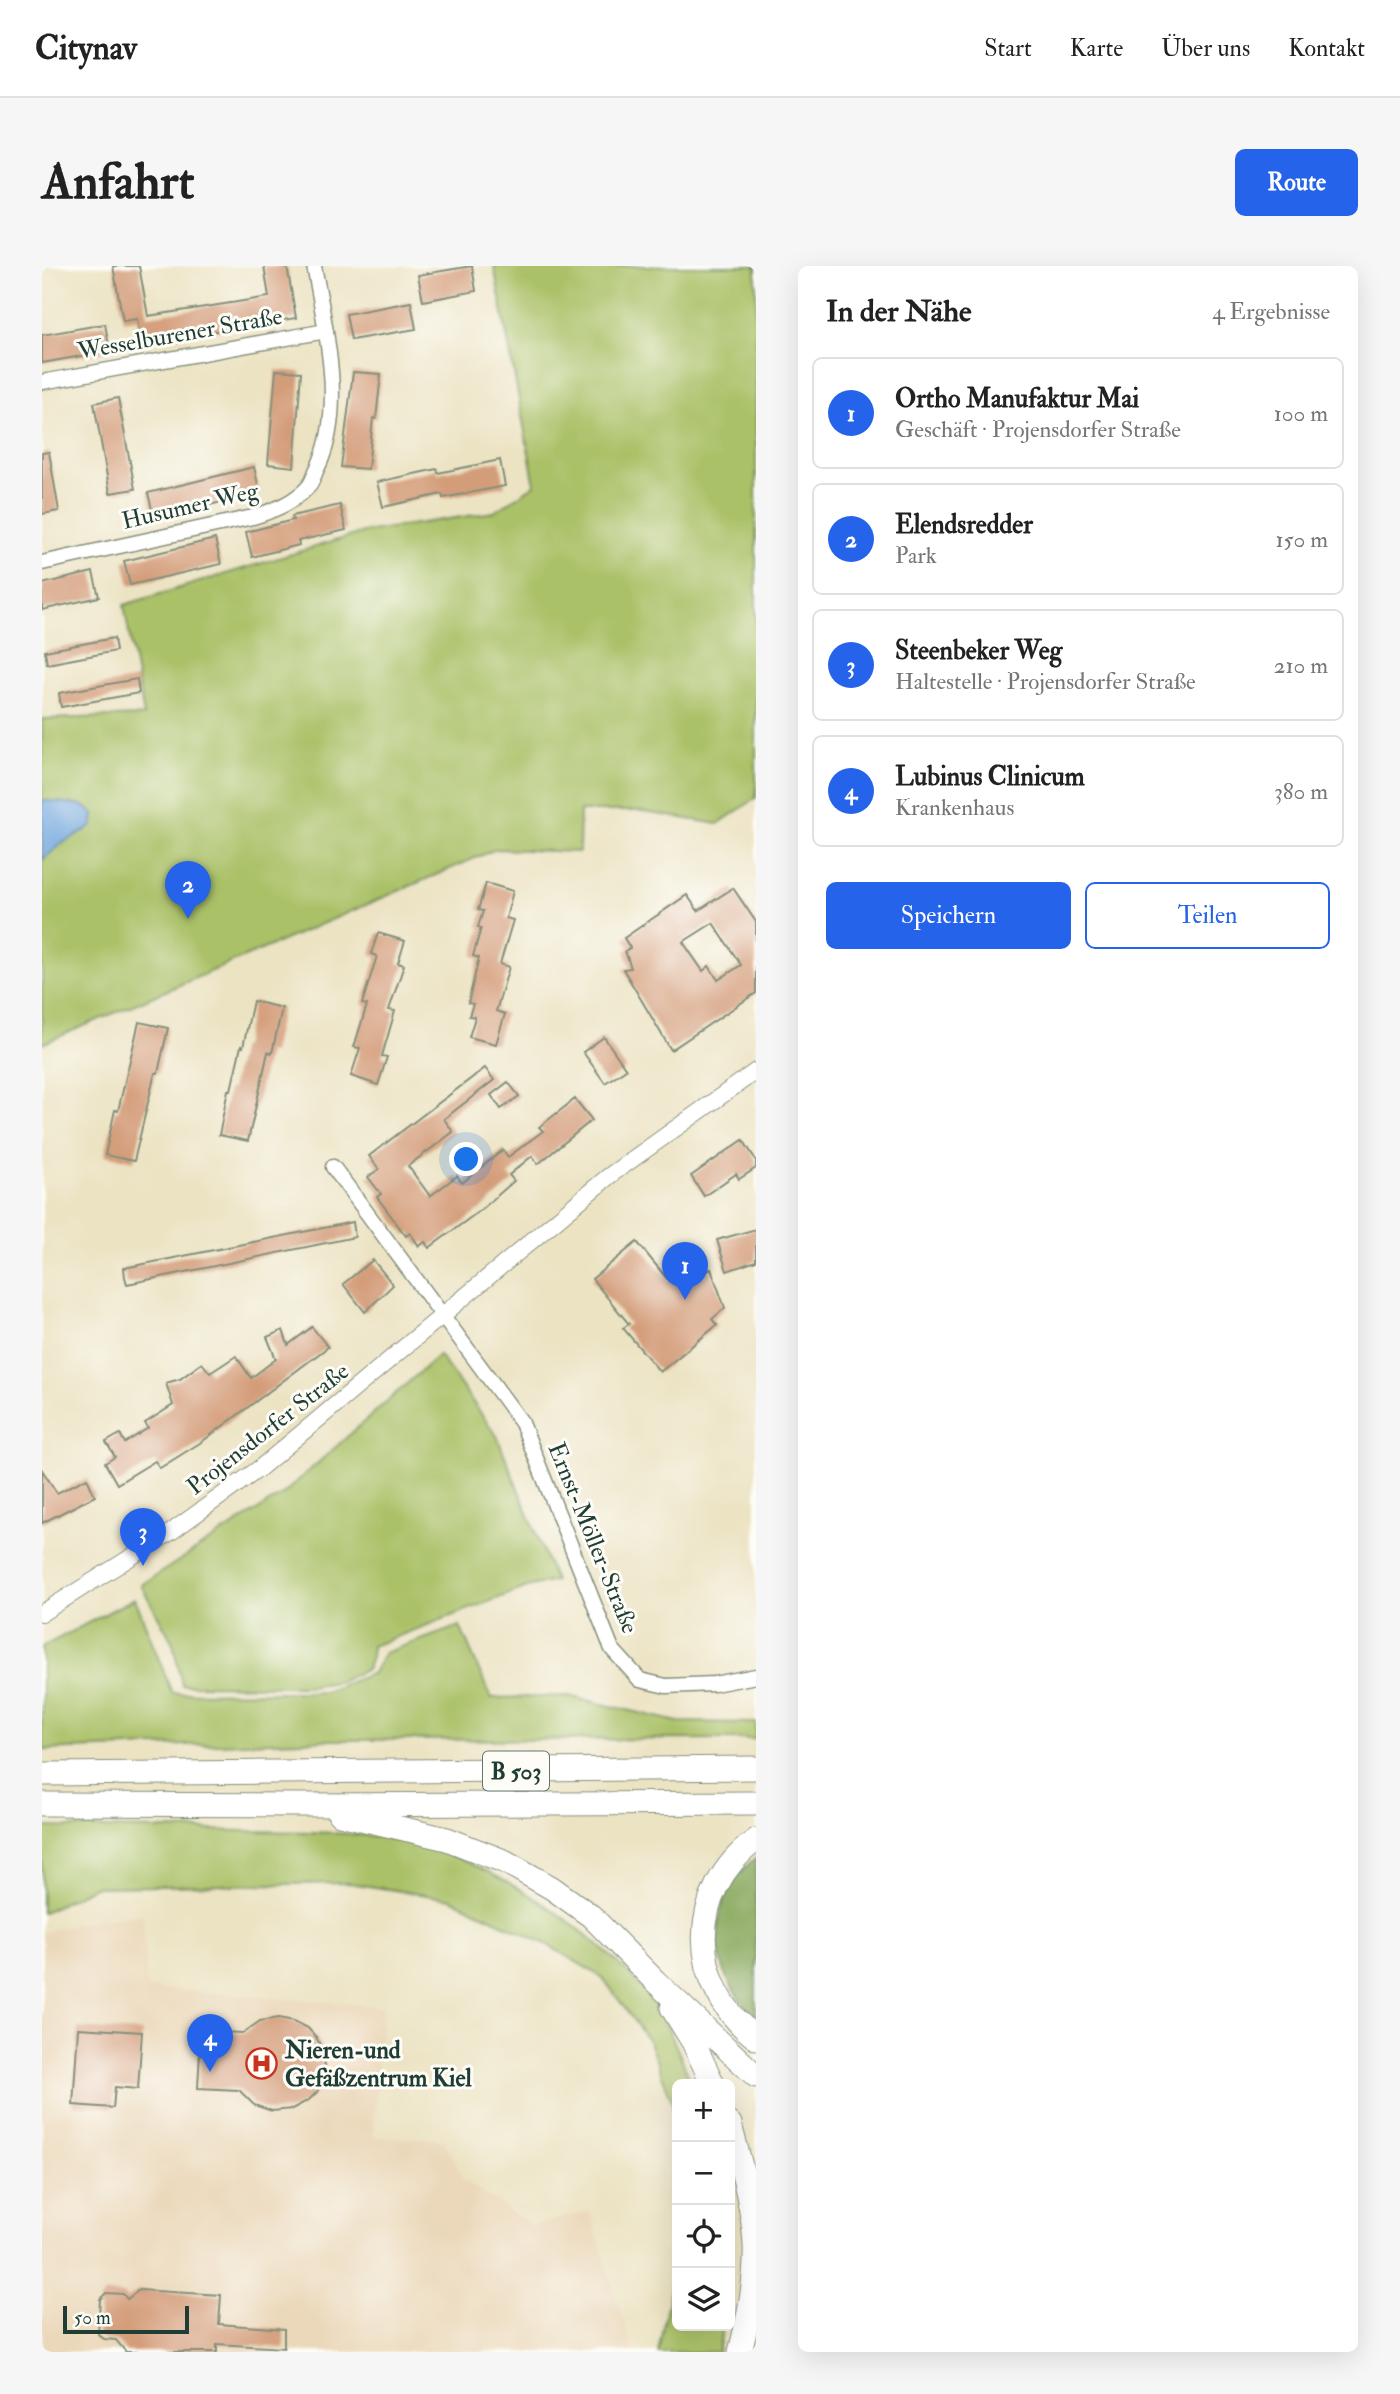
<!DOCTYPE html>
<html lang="de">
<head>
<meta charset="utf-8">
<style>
	:root { --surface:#fff; --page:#f6f6f6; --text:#222; --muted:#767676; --line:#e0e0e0; --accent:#2563eb }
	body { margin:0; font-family:"IM FELL Double Pica",serif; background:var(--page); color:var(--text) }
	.controls { position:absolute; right:21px; bottom:21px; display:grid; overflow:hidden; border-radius:10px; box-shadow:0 7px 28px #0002 }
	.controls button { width:63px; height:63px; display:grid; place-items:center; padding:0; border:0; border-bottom:2px solid var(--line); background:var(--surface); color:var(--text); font:35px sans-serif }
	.scale { position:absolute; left:21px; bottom:18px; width:126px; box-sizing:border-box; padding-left:7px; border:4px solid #1f3d34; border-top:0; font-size:19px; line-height:24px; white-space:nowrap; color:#1f3d34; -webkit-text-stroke:5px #fdfcf7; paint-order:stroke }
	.you { position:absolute; left:425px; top:894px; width:24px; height:24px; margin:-18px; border:5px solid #fff; border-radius:50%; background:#1a73e8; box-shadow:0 0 0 10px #1a73e833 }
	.badge { display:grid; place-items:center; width:46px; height:46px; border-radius:50%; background:var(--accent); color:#fff; font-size:23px; font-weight:700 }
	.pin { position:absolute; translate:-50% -58px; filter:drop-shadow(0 2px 4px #0008) }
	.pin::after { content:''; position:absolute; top:37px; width:24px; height:21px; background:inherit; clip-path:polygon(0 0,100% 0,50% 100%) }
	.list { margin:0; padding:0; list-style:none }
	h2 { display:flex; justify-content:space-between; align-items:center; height:91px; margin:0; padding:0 28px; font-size:30px }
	h2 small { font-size:23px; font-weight:400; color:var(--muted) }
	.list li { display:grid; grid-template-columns:46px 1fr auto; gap:21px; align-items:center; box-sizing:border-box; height:112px; margin:0 14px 14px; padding:0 14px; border:2px solid var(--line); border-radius:10px }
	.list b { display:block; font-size:26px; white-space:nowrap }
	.list p { margin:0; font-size:23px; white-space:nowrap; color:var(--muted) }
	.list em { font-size:23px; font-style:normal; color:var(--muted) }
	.actions { display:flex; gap:14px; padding:21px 28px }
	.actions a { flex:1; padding:16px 0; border:2px solid var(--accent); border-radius:10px; text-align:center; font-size:24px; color:var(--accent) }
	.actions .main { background:var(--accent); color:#fff }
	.icon { flex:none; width:38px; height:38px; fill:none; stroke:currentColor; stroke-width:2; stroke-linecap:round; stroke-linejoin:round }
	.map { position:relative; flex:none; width:714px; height:2086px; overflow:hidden; border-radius:10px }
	header { display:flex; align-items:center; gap:42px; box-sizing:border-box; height:98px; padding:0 35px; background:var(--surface); border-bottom:2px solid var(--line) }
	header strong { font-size:33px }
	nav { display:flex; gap:38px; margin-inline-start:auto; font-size:24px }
	.intro { display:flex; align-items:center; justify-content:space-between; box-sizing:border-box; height:168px; padding:0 42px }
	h1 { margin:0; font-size:49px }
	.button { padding:18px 32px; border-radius:10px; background:var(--accent); color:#fff; font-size:24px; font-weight:700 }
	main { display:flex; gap:42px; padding:0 42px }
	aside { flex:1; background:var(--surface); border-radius:10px; box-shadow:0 7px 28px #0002 }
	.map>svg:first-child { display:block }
	.built { fill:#ebd8ba }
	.green { fill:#aac167; stroke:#647f4e; stroke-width:2 }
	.forest { fill:#87a75c; stroke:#537248; stroke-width:2 }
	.water { fill:#70a6de; stroke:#487289; stroke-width:2 }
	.building { fill:#d49d7a; fill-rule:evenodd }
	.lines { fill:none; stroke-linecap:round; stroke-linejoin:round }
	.minor-casing { stroke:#86907c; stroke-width:17 }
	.tertiary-casing { stroke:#86907c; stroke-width:18 }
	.trunk-casing { stroke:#86907c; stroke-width:25 }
	.minor { stroke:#fff; stroke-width:14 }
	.tertiary { stroke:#fff; stroke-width:16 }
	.trunk { stroke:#fff; stroke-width:23 }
	.labels { text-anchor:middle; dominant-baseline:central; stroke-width:6; stroke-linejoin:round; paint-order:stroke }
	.shield { fill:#fdfcf7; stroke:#62766e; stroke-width:2 }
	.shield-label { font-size:23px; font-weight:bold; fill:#1f3d34 }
	.street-label { font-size:24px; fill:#1f3d34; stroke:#fdfcf7 }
	.poi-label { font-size:24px; font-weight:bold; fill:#1f3d34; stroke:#fdfcf7; text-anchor:start }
</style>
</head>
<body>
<header>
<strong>Citynav</strong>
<nav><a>Start</a><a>Karte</a><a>Über uns</a><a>Kontakt</a></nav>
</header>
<div class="intro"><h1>Anfahrt</h1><a class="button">Route</a></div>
<main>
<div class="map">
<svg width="714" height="2086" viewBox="0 0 714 2086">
	<rect width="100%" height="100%" fill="#fdfcf7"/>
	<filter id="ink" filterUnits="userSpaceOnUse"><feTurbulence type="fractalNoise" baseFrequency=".0143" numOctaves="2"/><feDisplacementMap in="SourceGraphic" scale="14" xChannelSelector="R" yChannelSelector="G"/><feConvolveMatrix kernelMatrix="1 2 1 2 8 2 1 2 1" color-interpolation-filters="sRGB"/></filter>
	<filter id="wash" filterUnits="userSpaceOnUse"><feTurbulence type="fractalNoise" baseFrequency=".00686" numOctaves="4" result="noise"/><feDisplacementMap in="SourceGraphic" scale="28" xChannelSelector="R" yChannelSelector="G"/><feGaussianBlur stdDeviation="1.57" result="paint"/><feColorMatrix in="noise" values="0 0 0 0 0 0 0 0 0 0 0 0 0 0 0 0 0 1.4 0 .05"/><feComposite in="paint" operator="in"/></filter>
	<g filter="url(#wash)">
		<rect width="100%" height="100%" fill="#ece3c3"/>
		<path class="built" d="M101,1648l4,74 236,18 -10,131 53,1 18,3 20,39 68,46 58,-15 43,141h-111l-35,-4 -3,4h-442v-419l40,-11z"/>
		<g class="green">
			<path d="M452,0h262v532l-38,26 -80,-13h-58l-1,41 -83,-3 -454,195v-325l102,-3 -20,-111 240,-73 130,-20 41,-27z"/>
			<path d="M397,1089l58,81 58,145 -25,5 -158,60 -1,10 -4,13 -26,12 -33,5 -126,-1 -9,-42 -32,-58 142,-91z"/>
			<path d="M93,1332l37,95 153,-1 48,-19 11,-20 76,-27 31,72 77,-2 110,26 78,1v16l-426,1 -288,10v-103z"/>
			<path d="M0,1561c67,1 135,2 202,4 53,1 107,0 159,10 85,16 219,103 261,180 11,20 19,42 28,63h-15v55l-5,-38 -23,-59 -46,-64 -57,-34 -95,-45 -102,-16 -255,4 -52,26z"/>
			<path d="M635,1989v71h46l-5,26h-60z"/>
		</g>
		<path class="forest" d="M714,1591v162c-48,-48 -54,-115 0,-162z"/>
		<path class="water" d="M0,534l40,5 12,9 -1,12 -30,17 -21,17z"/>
		<g id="blocks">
			<g class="building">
				<path d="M71,0h26l9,50 121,-19 -5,-31h23l9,52 -155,25 -4,-24 -14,2z"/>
				<path d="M430,0l4,25 -53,10 -5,-26z"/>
				<path d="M369,36l5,27 -65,11 -5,-26z"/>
				<path d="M63,58l5,27 -68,12v-28z"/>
				<path d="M234,104l25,2 -7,95 -26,-3z"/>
				<path d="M311,106l28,2 -5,45 -3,-1 -5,51 -27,-2z"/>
				<path d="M76,132l17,91 -25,4 -16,-90z"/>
				<path d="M7,186l10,59 -17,3v-61z"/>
				<path d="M458,194l5,26 -62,12 -1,-4 -59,13 -6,-25 60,-13 1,4z"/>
				<path d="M212,201l6,26 -106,25 -6,-25z"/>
				<path d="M298,239l6,25 -48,11 1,4 -47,12 -6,-25 47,-12 -1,-4z"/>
				<path d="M173,273l6,25 -91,21 -6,-24z"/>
				<path d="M51,306l6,25 -57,13v-26z"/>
				<path d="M72,372l2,13 -69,13 -2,-13z"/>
				<path d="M95,413l2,14 -78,14 -2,-14z"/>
				<path d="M444,617l27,8 -7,27 7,2 -13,44 9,3 -13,44 9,3 -9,30 -27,-7 6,-20 -6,-1 4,-12 -5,-1 11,-45 -6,-2 8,-28 -3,-1 5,-16 -5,-1z"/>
				<path d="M691,622l23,34v71l-85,57 -48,-81 8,-1 -6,-17 5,-3 -6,-10 63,-43 11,16zM671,657l28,42 -23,15 -9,-14 -6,5 -20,-29z"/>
				<path d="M336,667l27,8 -7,22 6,2 -15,45 6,1 -13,45 5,1 -9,28 -27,-9 9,-28 -6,-1 13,-42 -5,-1 15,-48 -6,-2z"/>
				<path d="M211,735l29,7 -10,45 -4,-1 -20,89 -29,-6 9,-45h3l10,-44 2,1z"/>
				<path d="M97,756l29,6 -10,45h-3l-21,88 -29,-6 10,-45 3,1z"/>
				<path d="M562,771l22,32 -21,14 -22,-31z"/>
				<path d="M443,802l9,12 -50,39 9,13 -45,34 22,30 27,-20 5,7 41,-33 5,7 35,-26 -4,-4 36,-28 17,21 -54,44 -6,-8 -23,19 5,6 -32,28 -53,39 -4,-6 -6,4 -9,-13 -4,3 -29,-39 4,-3 -13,-17 11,-8 -10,-13z"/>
				<path d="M466,816l11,14 -18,13 -10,-14z"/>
				<path d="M701,874l13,20v8l-17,11 -3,-5 -32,22 -13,-20z"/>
				<path d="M311,956l2,15 -228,47 -2,-7 -1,-9z"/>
				<path d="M714,963v32l-29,10 -10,-31z"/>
				<path d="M595,976l32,39 27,-21 9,12 6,-3 14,39 -13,11 5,6 -57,47 -37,-44 6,-4 -37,-45z"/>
				<path d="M331,994l20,25 -28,27 -22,-28z"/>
				<path d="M270,1061l16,20 -125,94 -43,27 -5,-7 -38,23 -12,-21 10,-6 -9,-15 14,-8 5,9 23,-15 -3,-5 28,-18 -7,-22 14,-4 22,-16 8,10 26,-17 15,22 25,-19 -9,-22 16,-7 5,15z"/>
				<path d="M0,1204l15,23 30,-15 8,18 -53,27z"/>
				<path d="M237,1752l15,3 14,7 8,9 7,13 2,16 -2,11 -6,15 -8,8 -17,9 -20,2 -18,-6 -15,-15 -41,-2 3,-57 42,2 17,-12z"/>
				<path d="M36,1762l64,4 -4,57 -23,-2 -2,21 -40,-3z"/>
				<path d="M97,2024l82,5 -2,29 65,5v19l-67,-4v8h-91l-10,-12 -12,-1 -6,-5 2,-35 6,-6 17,1 4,5z"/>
			</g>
		</g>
	</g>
	<g filter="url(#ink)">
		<use href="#blocks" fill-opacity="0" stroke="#86907c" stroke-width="2"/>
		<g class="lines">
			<defs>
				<g id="minor">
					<path d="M0,116l284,-51"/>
					<path d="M0,297l211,-46c20,-6 42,-15 56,-31 4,-5 6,-14 9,-19 28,-58 7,-141 -4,-201"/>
					<path d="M291,901l189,256 90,226 28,31 26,6 48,-2 42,-8"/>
				</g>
				<path id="tertiary" d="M0,1347l129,-81 89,-64 349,-292 147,-105"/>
				<g id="trunk">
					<path d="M0,1508l714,-6"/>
					<path d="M0,1538l260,1 454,-2"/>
					<path d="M298,1548l107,25 59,23 46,26 39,28 64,65 101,95"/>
					<path d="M714,1574c-70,51 -68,146 0,198"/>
					<path d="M630,1742l21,34 20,42"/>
					<path d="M688,1858c10,39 23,81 25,122 1,35 -6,71 -15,106"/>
				</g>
			</defs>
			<use href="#minor" class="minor-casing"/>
			<use href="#tertiary" class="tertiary-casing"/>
			<use href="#trunk" class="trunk-casing"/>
			<use href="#minor" class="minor"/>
			<use href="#tertiary" class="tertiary"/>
			<use href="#trunk" class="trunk"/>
		</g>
	</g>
	<defs>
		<symbol id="hospital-ring" viewBox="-11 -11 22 22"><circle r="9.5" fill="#fdfcf7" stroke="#c8321e" stroke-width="1.5"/><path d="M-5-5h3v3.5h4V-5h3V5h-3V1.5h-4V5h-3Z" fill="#c8321e"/></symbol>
	</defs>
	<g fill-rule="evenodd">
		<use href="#hospital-ring" x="202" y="1780" width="35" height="35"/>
	</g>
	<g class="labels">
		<rect class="shield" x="441" y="1485.5" width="66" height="39" rx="5"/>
		<g class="shield-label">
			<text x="474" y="1505">B 503</text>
		</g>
		<g class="street-label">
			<text transform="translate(138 68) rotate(-10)">Wesselburener Straße</text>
			<text transform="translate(148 240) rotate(-13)">Husumer Weg</text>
			<text transform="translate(226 1163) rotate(-38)">Projensdorfer Straße</text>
			<text transform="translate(551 1272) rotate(68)">Ernst-Möller-Straße</text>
		</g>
		<g class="poi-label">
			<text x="243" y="1784">Nieren-und<tspan x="243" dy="28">Gefäßzentrum Kiel</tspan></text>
		</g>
	</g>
</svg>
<div class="controls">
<button>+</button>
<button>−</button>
<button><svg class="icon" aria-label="locate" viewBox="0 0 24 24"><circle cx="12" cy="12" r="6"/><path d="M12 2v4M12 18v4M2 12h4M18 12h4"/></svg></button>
<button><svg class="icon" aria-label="layers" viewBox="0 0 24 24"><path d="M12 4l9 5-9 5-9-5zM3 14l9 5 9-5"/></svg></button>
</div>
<div class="scale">50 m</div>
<div class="you"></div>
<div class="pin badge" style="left:643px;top:1034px">1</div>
<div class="pin badge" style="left:146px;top:653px">2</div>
<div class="pin badge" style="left:101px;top:1300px">3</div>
<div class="pin badge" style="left:168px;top:1806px">4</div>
</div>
<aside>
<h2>In der Nähe<small>4 Ergebnisse</small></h2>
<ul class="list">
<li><span class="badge">1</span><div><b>Ortho Manufaktur Mai</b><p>Geschäft · Projensdorfer Straße</p></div><em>100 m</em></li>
<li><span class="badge">2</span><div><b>Elendsredder</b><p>Park</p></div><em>150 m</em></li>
<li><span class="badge">3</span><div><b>Steenbeker Weg</b><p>Haltestelle · Projensdorfer Straße</p></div><em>210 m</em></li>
<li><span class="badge">4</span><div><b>Lubinus Clinicum</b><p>Krankenhaus</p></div><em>380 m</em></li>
</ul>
<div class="actions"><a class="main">Speichern</a><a>Teilen</a></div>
</aside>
</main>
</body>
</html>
